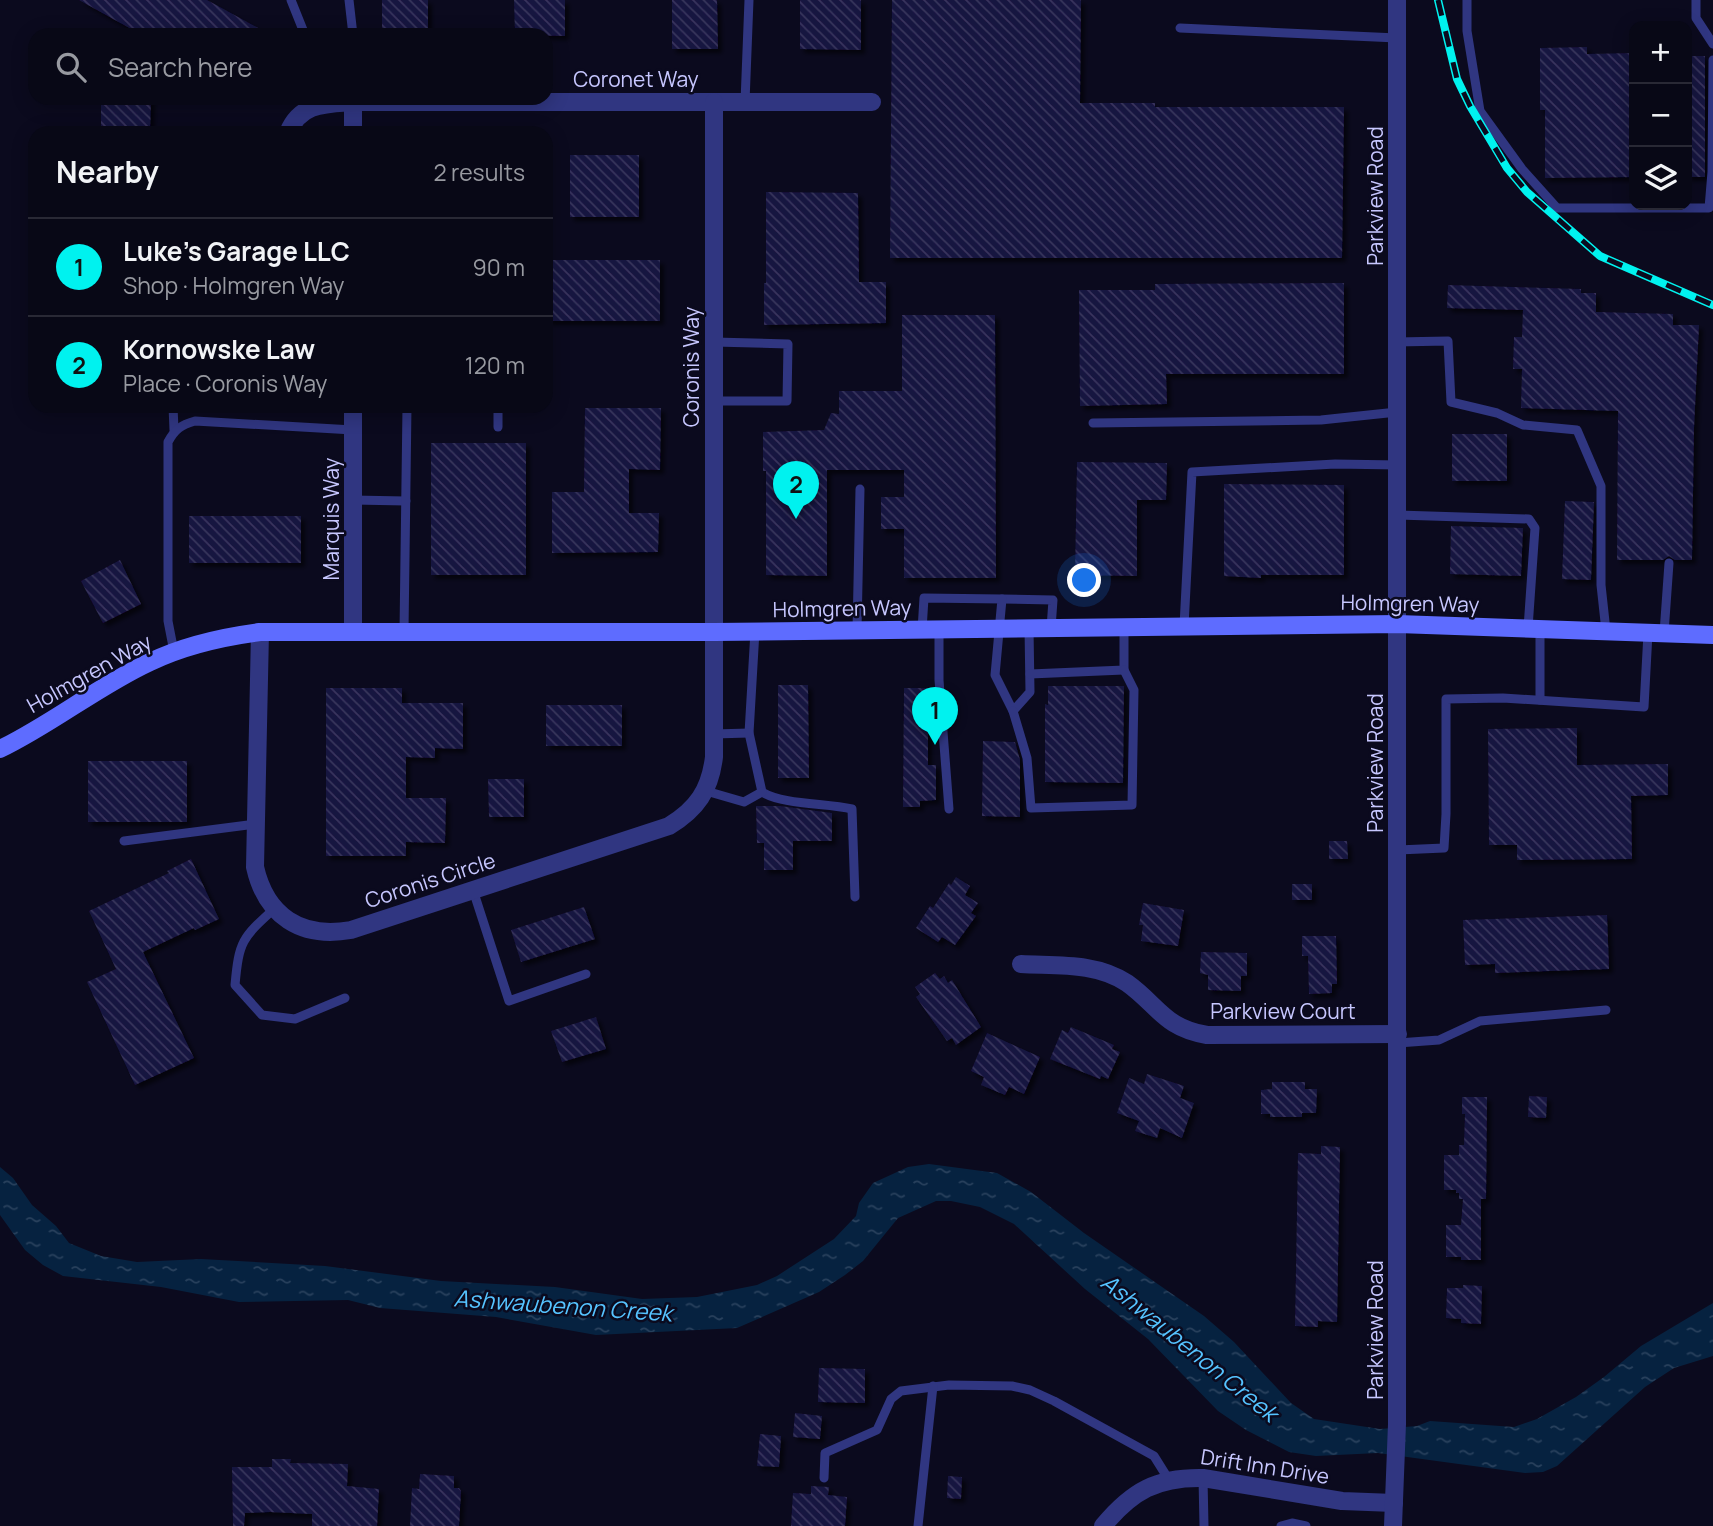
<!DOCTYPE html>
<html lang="en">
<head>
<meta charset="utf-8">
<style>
	:root { --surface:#080816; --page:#161623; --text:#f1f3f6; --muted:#989aa1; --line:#292935; --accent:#00f2ef }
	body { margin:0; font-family:Manrope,sans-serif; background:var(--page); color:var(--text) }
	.controls { position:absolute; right:21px; top:21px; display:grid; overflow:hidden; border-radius:14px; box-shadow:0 4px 18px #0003 }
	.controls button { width:63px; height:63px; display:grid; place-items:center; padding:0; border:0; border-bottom:2px solid var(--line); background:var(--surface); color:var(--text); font:35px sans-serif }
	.you { position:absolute; left:1085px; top:581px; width:24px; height:24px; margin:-18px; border:5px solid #fff; border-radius:50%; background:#1a73e8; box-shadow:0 0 0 10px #1a73e833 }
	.badge { display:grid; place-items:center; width:46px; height:46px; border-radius:50%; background:var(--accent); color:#111; font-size:23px; font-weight:700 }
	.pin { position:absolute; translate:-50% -58px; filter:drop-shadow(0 2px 4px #0008) }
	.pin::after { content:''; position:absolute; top:37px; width:24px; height:21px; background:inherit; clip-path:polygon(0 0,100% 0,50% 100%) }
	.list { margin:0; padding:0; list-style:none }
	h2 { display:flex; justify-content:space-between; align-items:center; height:91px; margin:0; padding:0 28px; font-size:30px }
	h2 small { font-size:23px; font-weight:400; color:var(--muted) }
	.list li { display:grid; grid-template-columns:46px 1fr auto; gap:21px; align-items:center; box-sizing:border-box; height:98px; padding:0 28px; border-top:2px solid var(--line) }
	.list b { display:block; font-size:26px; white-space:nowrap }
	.list p { margin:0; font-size:23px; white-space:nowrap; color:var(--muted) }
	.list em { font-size:23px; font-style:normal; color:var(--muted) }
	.icon { flex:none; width:38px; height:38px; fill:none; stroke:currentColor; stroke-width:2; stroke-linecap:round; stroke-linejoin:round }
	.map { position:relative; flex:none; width:1713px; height:1526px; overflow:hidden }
	.search { position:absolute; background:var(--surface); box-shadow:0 4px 18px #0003; left:28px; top:28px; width:525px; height:77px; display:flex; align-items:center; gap:18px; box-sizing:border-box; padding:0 24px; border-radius:21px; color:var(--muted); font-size:26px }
	.panel { position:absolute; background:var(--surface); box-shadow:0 4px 18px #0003; left:28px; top:126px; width:525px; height:287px; border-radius:21px }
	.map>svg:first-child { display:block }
	.water { fill:url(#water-ripples) }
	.building { fill:url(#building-back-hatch); filter:url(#shadow) }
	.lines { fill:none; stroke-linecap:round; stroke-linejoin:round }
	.lane { stroke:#303681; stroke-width:9 }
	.street { stroke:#303681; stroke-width:18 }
	.secondary { stroke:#5e6cff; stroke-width:18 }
	.rail-casing { stroke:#00f2ef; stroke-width:8 }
	.rail { stroke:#0b0a1e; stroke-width:5; stroke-dasharray:16; stroke-linecap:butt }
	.labels { text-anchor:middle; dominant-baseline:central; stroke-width:5; stroke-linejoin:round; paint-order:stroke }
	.street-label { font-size:21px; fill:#c7c7ff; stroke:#0b0a1e }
	.water-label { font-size:23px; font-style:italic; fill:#55c3ff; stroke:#0b0a1e }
</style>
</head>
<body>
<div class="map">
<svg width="1713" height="1526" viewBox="0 0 1713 1526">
	<defs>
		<pattern id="water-ripples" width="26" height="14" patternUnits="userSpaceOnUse" patternTransform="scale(1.75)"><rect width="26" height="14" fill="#062240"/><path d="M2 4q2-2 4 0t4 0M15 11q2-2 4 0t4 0" fill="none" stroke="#29415d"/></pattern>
		<pattern id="building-back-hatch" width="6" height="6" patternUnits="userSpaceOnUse" patternTransform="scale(1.75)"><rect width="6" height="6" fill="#181440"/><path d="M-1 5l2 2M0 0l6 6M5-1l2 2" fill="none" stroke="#38355d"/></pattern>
		<filter id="shadow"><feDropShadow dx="4" dy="4" stdDeviation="2" flood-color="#0009"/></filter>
	</defs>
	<rect width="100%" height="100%" fill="#0b0a1e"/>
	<path class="water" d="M929,1164l68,9 34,19 53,41 120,83 30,26 57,61 23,16 66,10 37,-3 13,-5 84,6 23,-8 39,-22 28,-20 37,-31 72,-43v53l-39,12 -29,19 -88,79 -14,6 -18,1 -147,-20 -62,3 -27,-4 -43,-22 -28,-19 -70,-72 -63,-50 -71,-65 -34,-17 -29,-6h-15l-38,17 -35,43 -18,14 -26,17 -82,36 -141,7 -100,-18 -116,-9 -32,-8 -109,2 -78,-15 -98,-11 -20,-11 -18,-15 -25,-35v-48l13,11 19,27 24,21 13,17 32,13 36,6 64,-3 124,7 116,15 114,6 87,12 55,-2 60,-12 20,-9 57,-37 22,-23 3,-13 14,-20 35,-16z"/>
	<g class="building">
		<path d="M79,0h128l64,35h-129z"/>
		<path d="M382,0h46v35l-46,-1z"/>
		<path d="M514,0h51v36l-50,-1z"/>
		<path d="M672,0h45l1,49h-46z"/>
		<path d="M800,0h61v50l-61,-1z"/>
		<path d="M892,0h189l-1,103h75v4h189l-2,151h-452z"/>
		<path d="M1587,47v7l47,-1v124l-89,1v-68h-5v-62z"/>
		<rect x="1687" y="56" width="18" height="121"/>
		<path d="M101,98h50l-1,35h-49z"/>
		<rect x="570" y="155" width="69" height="62"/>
		<path d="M766,192l92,1 1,89h27v41l-122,2v-42h2z"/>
		<rect x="547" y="260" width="113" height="61"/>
		<path d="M1344,283v91h-178l1,30 -87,2 -1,-116h76v-6z"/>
		<path d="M1448,285l133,4v4h15v19l77,2v11h26l-5,102 -2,133h-17l-6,-4 -6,4h-46l1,-149 -97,-3 1,-39h-9l1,-32h8l1,-27 -76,-2z"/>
		<path d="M902,315h93l1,263h-92v-49h-23v-32h23v-27h-77v106l-61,-1v-104h-3v-39l61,-2 7,-17 8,1v-23h63z"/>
		<path d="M585,408h76l-1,62 -31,-1v44h30l-1,39 -106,1v-61h32z"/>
		<rect x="1452" y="434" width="55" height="47"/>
		<rect x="431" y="443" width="95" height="132"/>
		<path d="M1077,462l90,1 -1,37h-29v76l-62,-1z"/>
		<path d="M1224,484l120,1v90h-83v3l-37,-2z"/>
		<path d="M1565,501l29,1 -3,78 -29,-1z"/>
		<rect x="189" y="516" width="112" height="47"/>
		<path d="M1451,526l72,2 -2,48 -71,-2z"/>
		<path d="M120,560l21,44 -38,19 -22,-42z"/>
		<path d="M778,685h30l1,93h-31z"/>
		<path d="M1048,686h76l-1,97 -78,-1v-78l3,1z"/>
		<path d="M326,688h76v15h61v46l-28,-1v10l-29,-1v41h40l-1,45 -39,-1v14h-80z"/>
		<path d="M904,688h24v77h8v35l-16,1v6h-17z"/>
		<rect x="546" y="705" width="76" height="41"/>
		<path d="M1577,728v37l91,-1v31l-37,1 1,63 -115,1v-15h-28l-1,-116z"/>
		<path d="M983,741l32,1 5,18v57l-38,-1z"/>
		<rect x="88" y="761" width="99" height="61"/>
		<path d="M488,779h36v38h-35z"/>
		<path d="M756,806h24l52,7v28h-39v29h-29v-27h-7z"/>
		<path d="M1329,841h18l1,18h-19z"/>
		<path d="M191,859l28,60 -24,11 -1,-2 -51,24 51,106 -59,27 -48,-103 29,-13 -27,-58 80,-38 -2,-2z"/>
		<path d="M956,877l14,9 -5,9 13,8 -7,10 5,3 -21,29 -13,-8 -4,5 -22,-14 14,-22 3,2 16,-25 2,2z"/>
		<rect x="1292" y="884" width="20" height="16"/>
		<path d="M1143,903l41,7 -6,36 -37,-5 2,-16h-4z"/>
		<path d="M584,907l11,32 -74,23 -10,-32z"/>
		<path d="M1607,915l2,54 -114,4v-9l-30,1 -2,-45z"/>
		<path d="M1302,936h34l1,48h-5v9l-23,1 -1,-38h-6z"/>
		<path d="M1201,952l46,1v23h-6v15l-33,-1v-15l-8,-2z"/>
		<path d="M935,973l5,6 4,-3 4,7 4,-3 29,47 -25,18 -4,-7 -5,3 -31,-44 4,-3 -5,-7z"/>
		<path d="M596,1017l10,32 -44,13 -11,-31z"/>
		<path d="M1071,1027l43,18 -2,4 8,3 -12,27 -7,-3 -1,3 -50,-20 12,-29 6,3z"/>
		<path d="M987,1033l53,24 -16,37 -15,-7 -4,8 -24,-10 3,-8 -13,-6z"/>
		<path d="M1147,1074l37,12 -4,12 14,5 -12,35 -22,-10 -3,10 -22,-7 4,-10 -22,-8 12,-35 15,6z"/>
		<path d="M1272,1082h33v7h12l-1,24h-14v4h-32v-3h-9v-24l11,-1z"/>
		<path d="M1529,1096l18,1 -1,21 -18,-1z"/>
		<path d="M1462,1097h25l-1,102h-5v61h-20v-3h-15v-32h15l2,-26h-4v-6h-3v-3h-12v-35h15v-10h5l1,-31h-3z"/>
		<path d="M1321,1146l19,1 -3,175 -19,-1v6l-23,-1 3,-173 23,1z"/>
		<path d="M1463,1285l19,1 -1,38 -20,-1v-4l-15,-1 1,-30h16z"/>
		<path d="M819,1368l46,1v34l-47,-1z"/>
		<path d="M795,1413l27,3 -2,23 -27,-2z"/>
		<path d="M760,1434l21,2 -2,31 -22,-1z"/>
		<path d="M272,1459h19l-1,4 58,1 -1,22 32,3 -2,37h-65v-12l-42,-2 -25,1 -1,13h-11l-1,-59h40z"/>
		<path d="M420,1474l34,2v12h5l2,3 -2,35h-49l2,-38 7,1z"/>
		<path d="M948,1476l14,1 -1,22 -14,-1z"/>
		<path d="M811,1486l18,1 -1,8 19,2 -2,29h-54l2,-33 18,1z"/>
	</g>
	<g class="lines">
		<g class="lane">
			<path d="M291,0l14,35"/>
			<path d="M349,0l4,35"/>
			<path d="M1467,0v31l13,80 42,58 35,39h152l3,-36 1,-112"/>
			<path d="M1696,0v18l17,26"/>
			<path d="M1180,28l217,10"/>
			<path d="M745,102l4,-102"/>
			<path d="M714,342l74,2 -1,57h-73"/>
			<path d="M1396,342l52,-1 3,61 46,11 26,12 54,5 24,56v99l5,46"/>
			<path d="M173,406l1,24"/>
			<path d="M1093,423l228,-3 76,-8"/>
			<path d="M498,427v-21"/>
			<path d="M353,500l53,1"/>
			<path d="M1398,515l131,4 6,9 -7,100"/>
			<path d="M1002,599l51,1 -2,28"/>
			<path d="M1184,626l8,-154 143,-8 63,1"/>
			<path d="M939,629v51l10,129"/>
			<path d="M1540,629v71"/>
			<path d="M857,630l3,-141"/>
			<path d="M922,630l2,-32 78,1 -7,76 18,36 17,-19 -1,-64"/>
			<path d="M755,631l-6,102 13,59c22,13 63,11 90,17l3,88"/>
			<path d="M404,632l3,-226"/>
			<path d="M1664,633l5,-70"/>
			<path d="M174,652l-6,-31v-179c7,-13 13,-17 27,-21l158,9"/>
			<path d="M1030,674l94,-4v-43"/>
			<path d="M1013,711l14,47 4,50 101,-3 2,-115 -10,-20"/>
			<path d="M714,734l35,-1"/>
			<path d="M706,791l38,11 18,-10"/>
			<path d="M124,841l132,-17"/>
			<path d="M1398,850l46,-2 2,-34v-115l57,-1 141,9 4,-74"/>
			<path d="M473,890l36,111 77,-27"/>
			<path d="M274,909c-32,29 -35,32 -39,76l27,30 33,4 50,-21"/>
			<path d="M1398,1043l41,-3 41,-19 126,-11"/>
			<path d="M824,1478l1,-25 52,-23 14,-31 10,-8 48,-6 63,1 18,4 24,11 100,55 15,24"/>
			<path d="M1203,1478l1,48"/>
			<path d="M918,1526l15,-140"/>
			<path d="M1281,1526l11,-3 14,3"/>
		</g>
		<g class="street">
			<path d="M353,102v31"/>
			<path d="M288,133c12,-30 37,-29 65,-31h519"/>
			<path d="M353,406v226"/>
			<path d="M260,632l-5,235c11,49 46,72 96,63l318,-104c28,-17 41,-36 45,-69v-655"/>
			<path d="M1021,964c35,2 75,-2 106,19 31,22 37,45 80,52l191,-1"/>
			<path d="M1103,1526c29,-35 54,-49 100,-48l139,23 52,2"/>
			<path d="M1393,1526l4,-102v-1424"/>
		</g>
		<path class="secondary" d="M0,749c52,-25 98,-63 150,-87 35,-17 72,-25 110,-30h454l684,-8 315,11"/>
		<defs>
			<path id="rail" d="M1438,0l19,79 13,27 37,62 20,24 73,64 113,49"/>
		</defs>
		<use href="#rail" class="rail-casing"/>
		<use href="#rail" class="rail"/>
	</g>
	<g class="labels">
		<g class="street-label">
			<text x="636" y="79">Coronet Way</text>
			<text transform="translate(1375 196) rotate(-90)">Parkview Road</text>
			<text transform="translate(691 367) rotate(-90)">Coronis Way</text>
			<text transform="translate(331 519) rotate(-90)">Marquis Way</text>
			<text transform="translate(1410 603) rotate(1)">Holmgren Way</text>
			<text transform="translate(842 608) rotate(-1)">Holmgren Way</text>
			<text transform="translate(89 673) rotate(-29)">Holmgren Way</text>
			<text transform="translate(1375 763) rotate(-90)">Parkview Road</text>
			<text transform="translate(430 880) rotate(-18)">Coronis Circle</text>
			<text x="1283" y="1011">Parkview Court</text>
			<text transform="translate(1375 1330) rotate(-90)">Parkview Road</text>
			<text transform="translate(1265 1466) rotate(9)">Drift Inn Drive</text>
		</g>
		<g class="water-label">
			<text transform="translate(563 1305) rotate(4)">Ashwaubenon Creek</text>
			<text transform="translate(1190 1347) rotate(39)">Ashwaubenon Creek</text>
		</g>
	</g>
</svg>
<div class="controls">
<button>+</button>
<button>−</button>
<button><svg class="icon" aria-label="layers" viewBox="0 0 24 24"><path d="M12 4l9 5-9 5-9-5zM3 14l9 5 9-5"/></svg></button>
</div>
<div class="you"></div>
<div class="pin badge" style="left:935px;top:745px">1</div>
<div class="pin badge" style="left:796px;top:519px">2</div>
<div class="search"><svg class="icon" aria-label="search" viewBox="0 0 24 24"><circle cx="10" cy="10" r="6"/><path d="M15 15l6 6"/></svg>Search here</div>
<section class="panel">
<h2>Nearby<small>2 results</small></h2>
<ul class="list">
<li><span class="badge">1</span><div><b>Luke's Garage LLC</b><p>Shop · Holmgren Way</p></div><em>90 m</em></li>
<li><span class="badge">2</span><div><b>Kornowske Law</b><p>Place · Coronis Way</p></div><em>120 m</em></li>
</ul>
</section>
</div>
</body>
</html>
